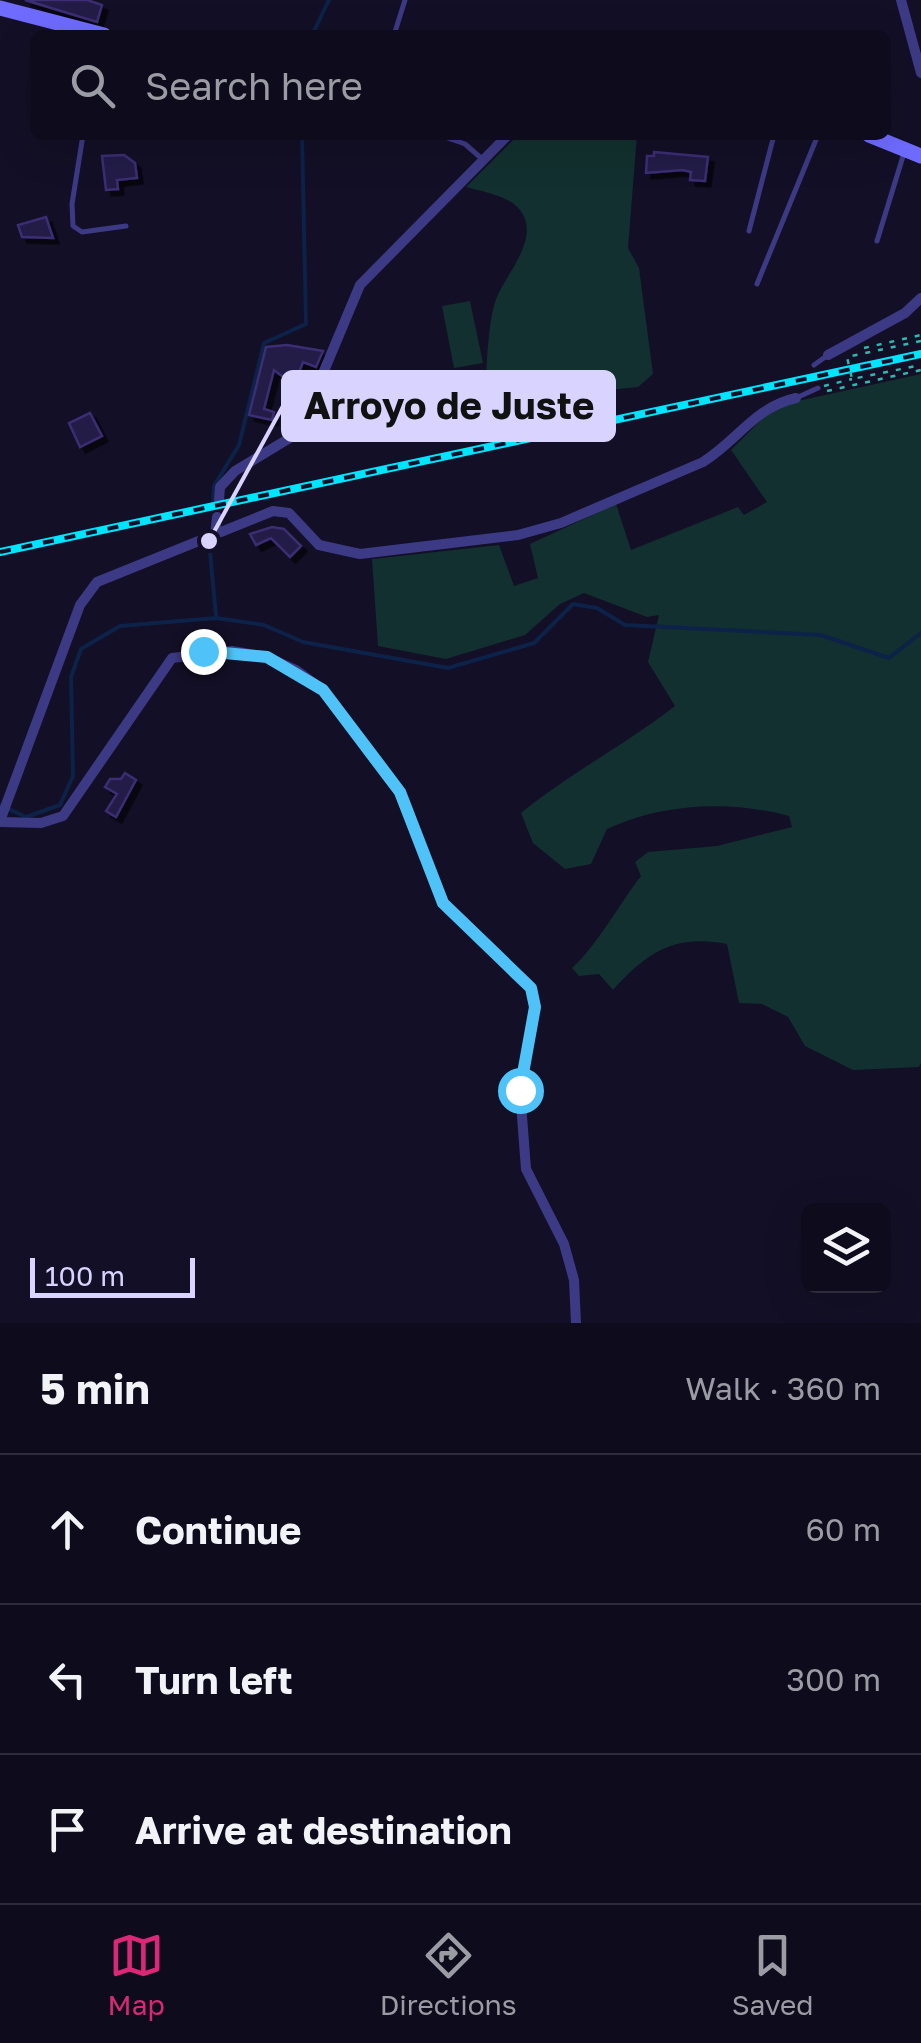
<!DOCTYPE html>
<html lang="en">
<head>
<meta charset="utf-8">
<style>
	:root { --surface:#0e0b1c; --page:#171425; --text:#f1f3f6; --muted:#9b9ba3; --line:#2e2b3b; --accent:#db2777 }
	body { margin:0; font-family:"Golos Text",sans-serif; background:var(--page); color:var(--text) }
	.controls { position:absolute; right:30px; bottom:30px; display:grid; overflow:hidden; border-radius:15px; box-shadow:0 10px 40px #0002 }
	.controls button { width:90px; height:90px; display:grid; place-items:center; padding:0; border:0; border-bottom:2px solid var(--line); background:var(--surface); color:var(--text); font:50px sans-serif }
	.scale { position:absolute; left:30px; bottom:25px; width:165px; box-sizing:border-box; padding-left:10px; border:5px solid #d9d4ff; border-top:0; font-size:28px; line-height:35px; white-space:nowrap; color:#d9d4ff; -webkit-text-stroke:8px #130f26; paint-order:stroke }
	.stop { position:absolute; width:30px; height:30px; margin:-22px; border:8px solid #4fc3f7; border-radius:50%; background:#fff }
	.stop.end { background:#4fc3f7; border-color:#fff; box-shadow:0 2px 10px #0008 }
	.list { margin:0; padding:0; list-style:none }
	h2 { display:flex; justify-content:space-between; align-items:center; height:130px; margin:0; padding:0 40px; font-size:42px }
	h2 small { font-size:32px; font-weight:400; color:var(--muted) }
	.list li { display:grid; grid-template-columns:65px 1fr auto; gap:30px; align-items:center; box-sizing:border-box; height:150px; padding:0 40px; border-top:2px solid var(--line) }
	.list b { display:block; font-size:38px; white-space:nowrap }
	.list em { font-size:32px; font-style:normal; color:var(--muted) }
	.icon { flex:none; width:55px; height:55px; fill:none; stroke:currentColor; stroke-width:2; stroke-linecap:round; stroke-linejoin:round }
	.map { position:relative; flex:none; width:921px; height:1323px; overflow:hidden }
	.search { position:absolute; background:var(--surface); box-shadow:0 10px 40px #0002; left:30px; right:30px; top:30px; height:110px; display:flex; align-items:center; gap:25px; box-sizing:border-box; padding:0 35px; border-radius:15px; color:var(--muted); font-size:38px }
	.sheet { height:580px; background:var(--surface) }
	nav { display:flex; justify-content:space-around; align-items:center; box-sizing:border-box; height:140px; border-top:2px solid var(--line); background:var(--surface); font-size:28px; color:var(--muted) }
	nav a { display:grid; justify-items:center; gap:5px }
	nav .on { color:var(--accent) }
	.map>svg:first-child { display:block }
	.green { fill:#12302f }
	.lines { fill:none; stroke-linecap:round; stroke-linejoin:round }
	.stream { stroke:#0c2248; stroke-width:4 }
	.building { fill:#241b47; stroke:#3b2d73; stroke-width:2.5; filter:url(#shadow) }
	.path { stroke:#2fb8b0; stroke-width:2.5; stroke-dasharray:5 8; stroke-linecap:butt }
	.lane { stroke:#3d3a85; stroke-width:5 }
	.street { stroke:#3d3a85; stroke-width:10 }
	.secondary { stroke:#6f6bff; stroke-width:15 }
	.rail-casing { stroke:#00e5ff; stroke-width:8 }
	.rail { stroke:#130f26; stroke-width:4; stroke-dasharray:11; stroke-linecap:butt }
	.path-bridge { stroke:#2fb8b0; stroke-width:2.5; stroke-dasharray:5 8; stroke-linecap:butt }
	.route { stroke:#4fc3f7; stroke-width:12 }
	.leader { fill:none; stroke:#d9d4ff; stroke-width:4 }
	.callout-dot { fill:#d9d4ff; stroke:#130f26; stroke-width:4 }
	.callout { fill:#d9d4ff; stroke:#d9d4ff; stroke-width:4 }
	.callout-label { font-size:38px; text-anchor:middle; font-weight:bold; fill:#111 }
</style>
</head>
<body>
<div class="map">
<svg width="921" height="1323" viewBox="0 0 921 1323">
	<defs>
		<filter id="shadow"><feDropShadow dx="5.5" dy="5.5" stdDeviation="0" flood-color="#0009"/></filter>
	</defs>
	<rect width="100%" height="100%" fill="#130f26"/>
	<g class="green">
		<path d="M518,135h119l-9,113 11,20 14,106 -15,13 -30,3 -3,25 -122,25c3,-35 2,-111 13,-141 10,-25 43,-59 26,-86 -10,-17 -38,-21 -56,-26z"/>
		<path d="M470,301l13,62 -29,5 -12,-62z"/>
		<path d="M921,374v689l-2,4 -66,3 -48,-24 -17,-29 -26,-13 -23,-1 -12,-59c-52,-10 -80,8 -114,46l-14,-16 -20,2 -7,-8c24,-21 48,-65 69,-92l-6,-14 13,-10 69,-6 75,-19 -3,-11c-59,-16 -127,-13 -182,13l-16,35 -26,5 -32,-26 -12,-30c49,-40 104,-68 154,-107l-27,-44 11,-47 -12,2 -63,-24 -24,11 -35,31 -79,24 -68,-13 -6,-87 127,-14 15,41 24,-8 -8,-34 86,-40 15,46 107,-43 6,8 23,-13 -36,-52 44,-44z"/>
	</g>
	<g class="lines">
		<g class="stream">
			<path d="M312,35l17,-35"/>
			<path d="M213,503l1,-17 25,-41 25,-102 42,-19 -4,-189"/>
			<path d="M209,541l7,75"/>
			<path d="M0,805l26,12 34,-12 13,-29 -2,-99 10,-28 39,-23 96,-8 48,7 39,17 145,26 86,-25 39,-39 24,4 28,17 196,10 68,23 32,-25"/>
		</g>
	</g>
	<g class="building">
		<path d="M25,0h62l15,5 -5,17z"/>
		<path d="M654,152l54,5 -3,24 -15,-1 1,-8 -8,-2 -37,3 1,-17h7z"/>
		<path d="M124,155l11,8 2,15 -20,2 1,9 -12,1 -4,-34z"/>
		<path d="M46,217l7,21 -31,-1 -4,-12z"/>
		<path d="M287,345l36,6 -7,16 -13,-5 -9,23 -20,-15 -10,39 10,3 -2,8 -23,-5 17,-68z"/>
		<path d="M90,413l12,23 -22,11 -11,-24z"/>
		<path d="M272,527l12,2 17,17 -11,11 -19,-19 -15,7 -6,-11z"/>
		<path d="M125,773l11,7 -20,37 -10,-6 11,-17 -12,-7 5,-8h11z"/>
	</g>
	<g class="lines">
		<g class="path">
			<path d="M593,35l2,-2"/>
			<path d="M864,348l57,-13"/>
			<path d="M824,386l28,-7"/>
			<path d="M827,391l94,-21"/>
		</g>
		<g class="lane">
			<path d="M394,35l11,-35"/>
			<path d="M83,135l-11,69 1,22 9,6 44,-6"/>
			<path d="M439,135l26,9 16,14"/>
			<path d="M749,231l25,-96"/>
			<path d="M877,241l27,-88"/>
			<path d="M757,284l61,-149"/>
			<path d="M814,365l14,-10"/>
			<path d="M796,398l22,-10"/>
		</g>
		<g class="street">
			<path d="M901,0l20,73"/>
			<path d="M828,355l77,-42 16,-15"/>
			<path d="M219,500l1,-13 15,-16 63,-38 62,-148 148,-150"/>
			<path d="M215,534l2,-17"/>
			<path d="M0,821l80,-216 17,-23 176,-71 16,2 30,32 41,9 158,-19 43,-12 142,-61c35,-22 52,-55 93,-64"/>
			<path d="M0,822l41,1 22,-7 109,-158 60,-7 35,6 29,13 27,20 76,102 44,111 88,85 4,19 -15,83 6,79 38,75 10,36 2,43"/>
		</g>
		<g class="secondary">
			<path d="M0,8l104,27"/>
			<path d="M869,135l52,21"/>
		</g>
		<defs>
			<path id="rail" d="M0,552l921,-198"/>
		</defs>
		<use href="#rail" class="rail-casing"/>
		<use href="#rail" class="rail"/>
		<path class="path-bridge" d="M921,341l-74,16 5,22 69,-14"/>
	</g>
	<g class="lines">
		<path class="route" d="M203,651l64,6 56,33 77,102 43,111 88,85 4,19 -15,83"/>
	</g>
	<path class="leader" d="M209 541L283 406"/>
	<circle class="callout-dot" cx="209" cy="541" r="10"/>
	<rect class="callout" x="283" y="372" width="331" height="68" rx="10"/>
	<g class="callout-label">
		<text x="449" y="419">Arroyo de Juste</text>
	</g>
</svg>
<div class="controls">
<button><svg class="icon" aria-label="layers" viewBox="0 0 24 24"><path d="M12 4l9 5-9 5-9-5zM3 14l9 5 9-5"/></svg></button>
</div>
<div class="scale">100 m</div>
<div class="stop" style="left:520px;top:1090px"></div>
<div class="stop end" style="left:203px;top:651px"></div>
<div class="search"><svg class="icon" aria-label="search" viewBox="0 0 24 24"><circle cx="10" cy="10" r="6"/><path d="M15 15l6 6"/></svg>Search here</div>
</div>
<section class="sheet">
<h2>5 min<small>Walk · 360 m</small></h2>
<ul class="list">
<li><svg class="icon" aria-label="ahead" viewBox="0 0 24 24"><path d="M12 20V5M6 11l6-6 6 6"/></svg><div><b>Continue</b></div><em>60 m</em></li>
<li><svg class="icon" aria-label="left" viewBox="0 0 24 24"><path d="M17 20v-9H6M10 6l-5 5 5 5"/></svg><div><b>Turn left</b></div><em>300 m</em></li>
<li><svg class="icon" aria-label="arrive" viewBox="0 0 24 24"><path d="M6 21V4h12l-3 4 3 4H6"/></svg><div><b>Arrive at destination</b></div></li>
</ul>
</section>
<nav>
<a class="on"><svg class="icon" aria-label="map" viewBox="0 0 24 24"><path d="M3 6l6-2 6 2 6-2v14l-6 2-6-2-6 2zM9 4v14M15 6v14"/></svg>Map</a>
<a><svg class="icon" aria-label="directions" viewBox="0 0 24 24"><path d="M12 3l9 9-9 9-9-9zM9 14v-3h6M13 9l2 2-2 2"/></svg>Directions</a>
<a><svg class="icon" aria-label="saved" viewBox="0 0 24 24"><path d="M7 4h10v16l-5-4-5 4z"/></svg>Saved</a>
</nav>
</body>
</html>
